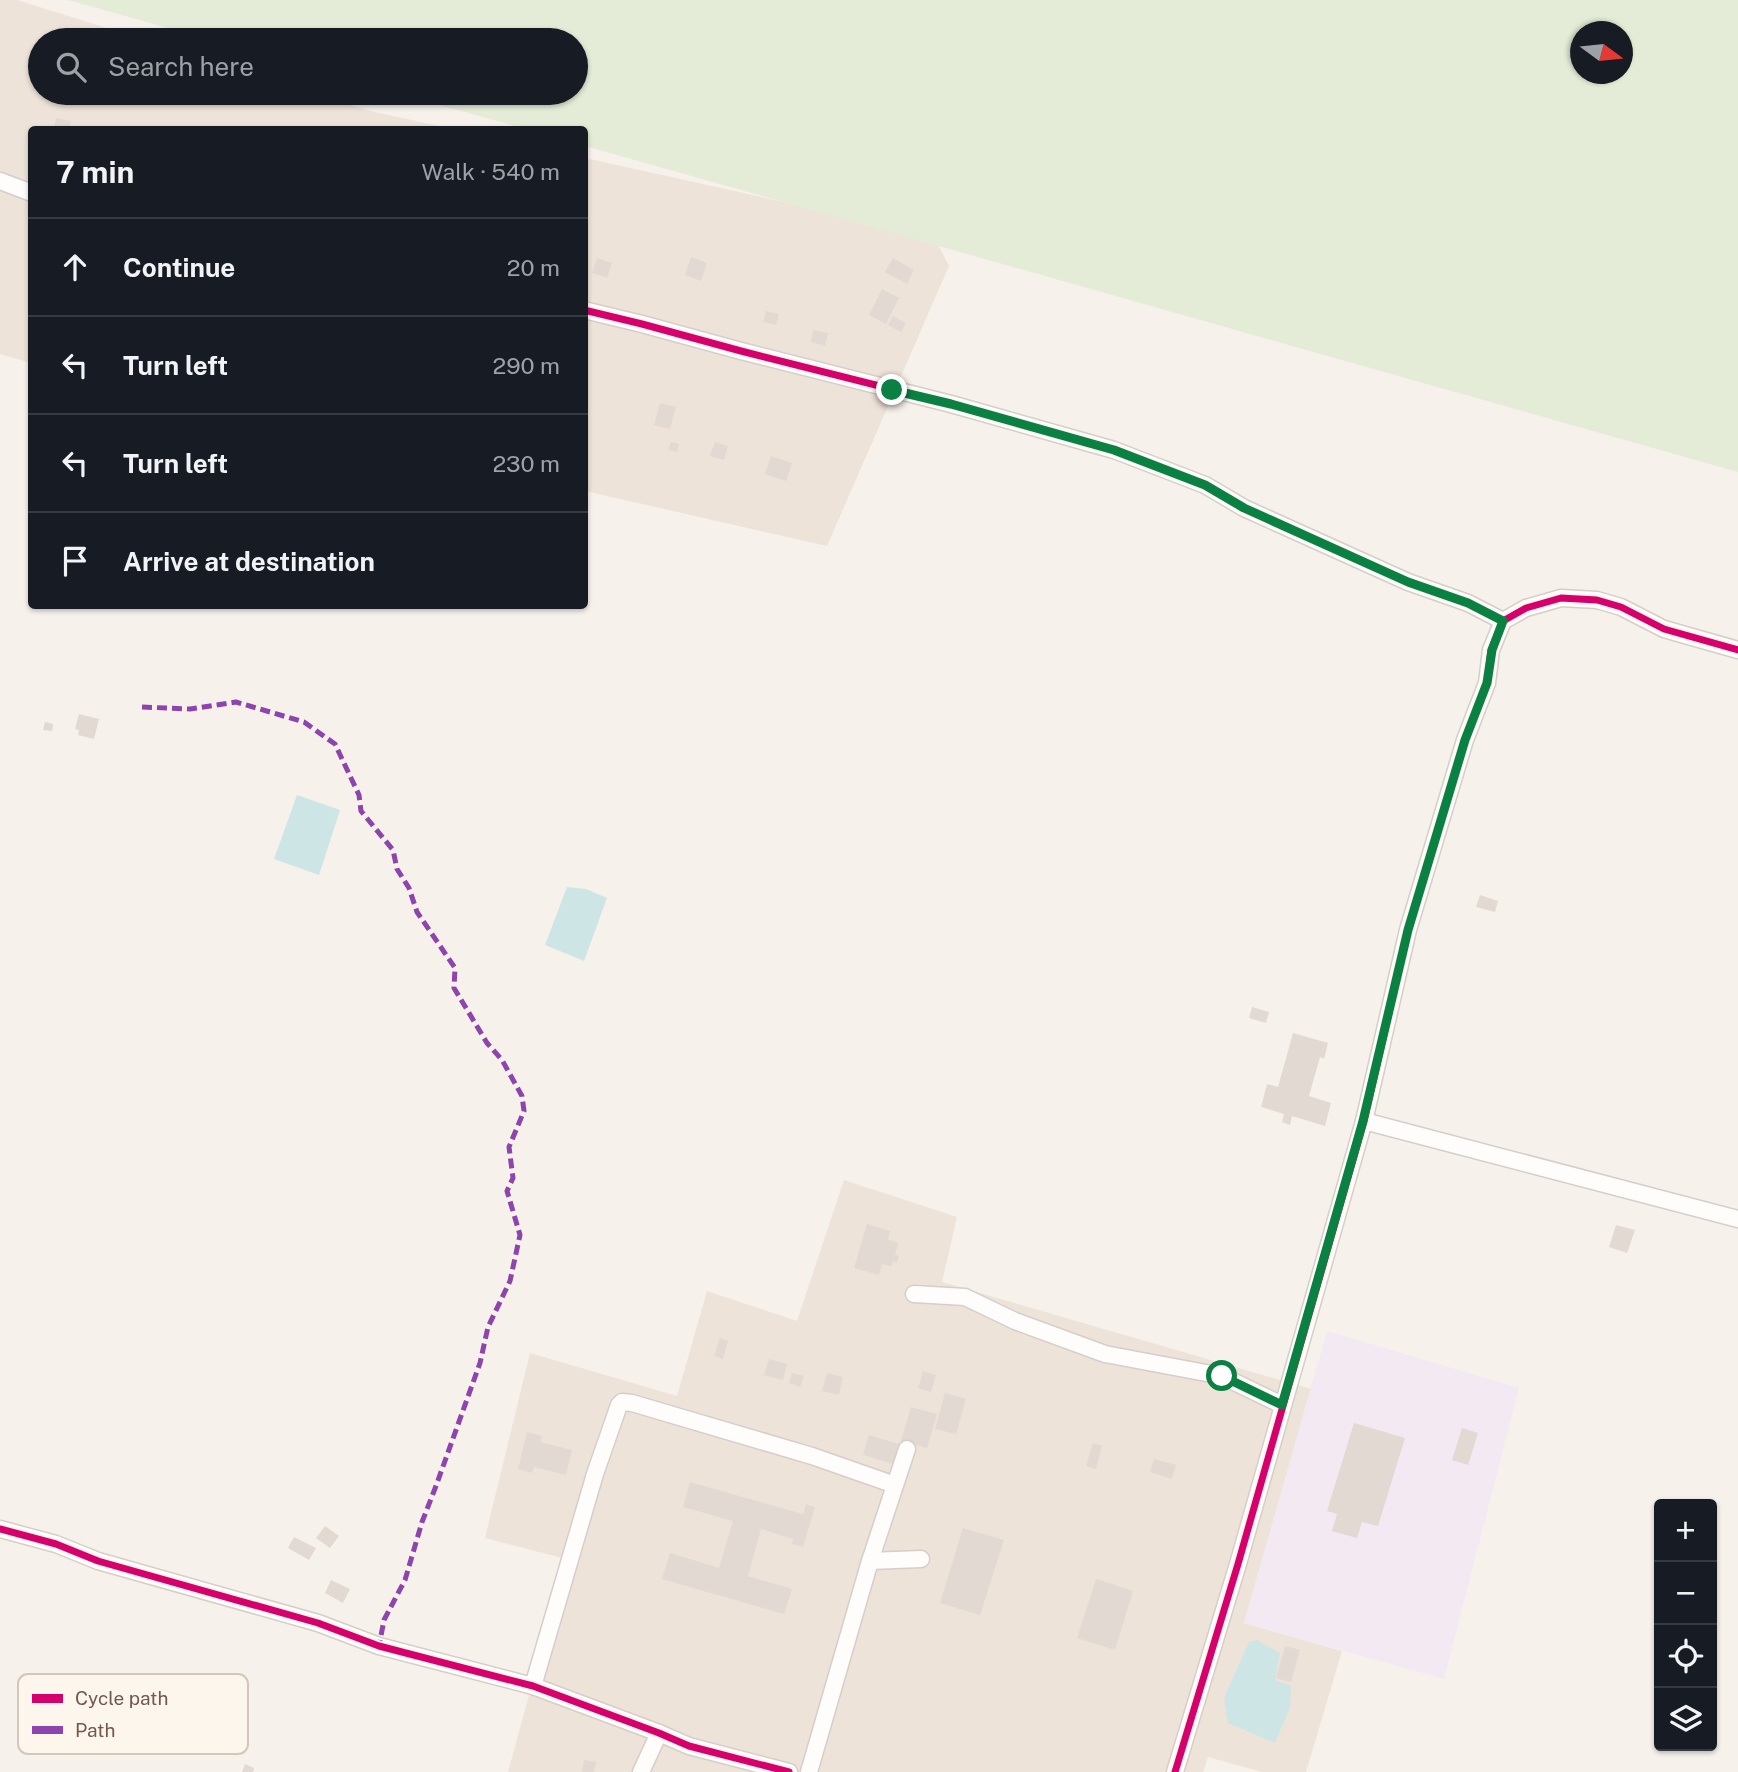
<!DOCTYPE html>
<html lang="en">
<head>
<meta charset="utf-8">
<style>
	:root { --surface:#171b24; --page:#20242c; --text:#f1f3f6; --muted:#9ea1a6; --line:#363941 }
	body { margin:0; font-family:"Public Sans",sans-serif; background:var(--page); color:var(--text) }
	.controls { position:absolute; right:21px; bottom:21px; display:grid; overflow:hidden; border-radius:7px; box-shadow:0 2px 5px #0004 }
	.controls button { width:63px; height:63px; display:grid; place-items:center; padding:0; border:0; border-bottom:2px solid var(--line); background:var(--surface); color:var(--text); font:35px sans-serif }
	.compass { position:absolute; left:1570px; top:21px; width:63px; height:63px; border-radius:50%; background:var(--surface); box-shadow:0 2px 5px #0004; rotate:105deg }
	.stop { position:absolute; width:21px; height:21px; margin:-16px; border:5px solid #0b8043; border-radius:50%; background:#fff }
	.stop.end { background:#0b8043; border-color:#fff; box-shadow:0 2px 7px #0008 }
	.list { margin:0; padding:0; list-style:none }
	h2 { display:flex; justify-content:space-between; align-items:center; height:91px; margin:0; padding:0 28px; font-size:30px }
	h2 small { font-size:23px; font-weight:400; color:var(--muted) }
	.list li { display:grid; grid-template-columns:46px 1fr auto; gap:21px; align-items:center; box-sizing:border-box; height:98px; padding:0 28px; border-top:2px solid var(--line) }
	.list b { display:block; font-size:26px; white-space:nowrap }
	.list em { font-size:23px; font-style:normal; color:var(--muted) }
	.icon { flex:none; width:38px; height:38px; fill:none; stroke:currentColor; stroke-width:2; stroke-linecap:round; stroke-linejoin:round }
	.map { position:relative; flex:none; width:1738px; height:1772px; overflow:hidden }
	.search { position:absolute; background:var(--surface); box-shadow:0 2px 5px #0004; left:28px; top:28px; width:560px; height:77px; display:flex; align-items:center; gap:18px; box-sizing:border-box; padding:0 24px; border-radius:38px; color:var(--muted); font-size:26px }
	.panel { position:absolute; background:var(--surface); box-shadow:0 2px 5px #0004; left:28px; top:126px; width:560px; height:483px; border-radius:7px }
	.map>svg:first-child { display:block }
	.residential { fill:#eee3d9 }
	.education { fill:#f2e9f2 }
	.green { fill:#e4ecd7; fill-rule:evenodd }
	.water { fill:#cee5e5 }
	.building { fill:#e2d9d3 }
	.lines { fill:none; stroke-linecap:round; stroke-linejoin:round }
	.street-casing { stroke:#d5cec9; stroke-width:19 }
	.street { stroke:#fefdfc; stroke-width:16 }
	.quiet { stroke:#8e44ad; stroke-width:5; stroke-dasharray:10 5; stroke-linecap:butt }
	.cycleway-casing { stroke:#fdf6ed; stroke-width:11 }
	.cycleway { stroke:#d6006c; stroke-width:7 }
	.route { stroke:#0b8043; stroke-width:9 }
	.key { fill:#fdf6ed; stroke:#d3c7bd; stroke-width:2 }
	.key-label { font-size:19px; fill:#72584e }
</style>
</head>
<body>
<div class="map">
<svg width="1738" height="1772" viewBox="0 0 1738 1772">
	<rect width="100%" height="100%" fill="#f6f1eb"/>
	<g class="residential">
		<path d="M0,0h17l128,40h-105v53h272l58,18 83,18 -421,1 -1,233 -31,-9z"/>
		<path d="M585,158l348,77 16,31 -122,280 -242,-55z"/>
		<path d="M844,1180l113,37 -15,65 369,107 -67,234 98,28 -36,121h-44l-54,-15 -5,15h-695l26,-95 28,-119 -77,-20 45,-185 147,43 30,-105 90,30z"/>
	</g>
	<path class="education" d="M1327,1331l192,57 -75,291 -200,-56z"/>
	<path class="green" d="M68,0h1670v472l-1153,-326 -1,-16 -58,-1 -130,-36h180v-53h-365zM1580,32h42v42h-42z"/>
	<g class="water">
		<path d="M297,795l43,15 -21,65 -45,-16z"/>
		<path d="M567,887l19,2 21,9 -23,63 -39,-16z"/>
		<path d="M1257,1640l23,13 -5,27 16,6 -1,22 -15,35 -47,-20 -4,-25 25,-56z"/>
	</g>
	<g class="building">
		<path d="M56,118l15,3 -2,9h-15z"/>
		<path d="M691,257l16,6 -6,18 -16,-6z"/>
		<path d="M597,258l15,5 -5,15 -15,-5z"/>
		<path d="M893,258l21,12 -7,14 -22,-12z"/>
		<path d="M882,289l17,9 -13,26 -17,-9z"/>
		<path d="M766,311l13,3 -3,11 -13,-3z"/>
		<path d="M893,316l13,7 -5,9 -13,-7z"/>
		<path d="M813,330l15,3 -3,13 -14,-4z"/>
		<path d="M660,403l16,4 -6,22 -16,-4z"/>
		<path d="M671,442l8,2 -2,8 -9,-2z"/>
		<path d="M715,442l13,4 -4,14 -14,-4z"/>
		<path d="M771,456l21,7 -6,18 -21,-7z"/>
		<path d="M79,714l20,5 -5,20 -16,-4 1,-5 -4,-1z"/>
		<path d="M45,722l8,2 -1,7 -9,-1z"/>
		<path d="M1480,895l18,6 -3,11 -19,-5z"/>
		<path d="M1252,1007l17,5 -3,11 -17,-5z"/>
		<path d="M1293,1033l35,10 -4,16 -4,-2 -11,39 22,7 -6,23 -33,-10 -2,9 -8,-3 2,-8 -23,-7 6,-23 11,3z"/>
		<path d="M867,1224l23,7 -2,8 10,4 -3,12 4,1 -2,7 -4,-2 -1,5 -10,-2 -3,11 -25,-7z"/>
		<path d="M1616,1225l19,5 -8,23 -18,-6z"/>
		<path d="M720,1338l8,3 -5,18 -9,-3z"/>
		<path d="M769,1359l18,5 -4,16 -19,-5z"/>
		<path d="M923,1371l13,4 -5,17 -13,-4z"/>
		<path d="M792,1373l12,3 -4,11 -11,-4z"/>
		<path d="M827,1373l16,4 -4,18 -17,-4z"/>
		<path d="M945,1393l21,6 -10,35 -21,-5z"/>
		<path d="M911,1407l26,7 -10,34 -26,-7z"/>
		<path d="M1354,1423l51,15 -27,88 -16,-4 -5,16 -25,-7 5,-17 -10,-3z"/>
		<path d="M1462,1428l16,5 -10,32 -16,-5z"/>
		<path d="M527,1432l15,4 -2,6 32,8 -6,25 -32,-8 -2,6 -14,-4z"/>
		<path d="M869,1435l33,10 -6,20 -33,-10z"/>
		<path d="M1093,1443l9,3 -6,23 -10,-3z"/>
		<path d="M1154,1459l22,6 -4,14 -22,-7z"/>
		<path d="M690,1482l113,32 3,-10 9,3 -12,40 -11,-3 1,-5 -32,-10 -13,47 44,13 -8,25 -122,-35 8,-26 49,15 14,-47 -50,-14z"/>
		<path d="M325,1526l14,10 -9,12 -14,-10z"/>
		<path d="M963,1528l41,12 -24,75 -40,-12z"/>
		<path d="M294,1537l22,11 -7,12 -21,-12z"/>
		<path d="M1096,1579l37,12 -18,59 -38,-12z"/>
		<path d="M331,1580l19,9 -7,14 -18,-10z"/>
		<path d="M1285,1646l15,4 -9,32 -15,-4z"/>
		<path d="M584,1760l12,2 -2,10h-12z"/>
		<path d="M245,1764l9,4 -1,4h-11z"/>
	</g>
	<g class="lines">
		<defs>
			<g id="street">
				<path d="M0,181l32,12"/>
				<path d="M584,310l58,14 99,27 210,53 163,46 91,35 39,23 164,74 60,21 35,18"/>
				<path d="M1364,1121l374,98"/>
				<path d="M914,1294l51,3 50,24 90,33 117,22 60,29"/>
				<path d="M0,1529l56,15 42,17 220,62 61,23 154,40 126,47 30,13 100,26"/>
				<path d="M870,1561l51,-2"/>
				<path d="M533,1686l62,-212 24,-69 3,-3 10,1 180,53 83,29"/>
				<path d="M641,1772l18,-39"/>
				<path d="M809,1772l61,-211 37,-112"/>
				<path d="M1175,1772l63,-208 126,-443 44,-191 57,-190 22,-57 4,-33 12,-29 23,-13 35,-10 36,2 24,7 43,22 74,21"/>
			</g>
		</defs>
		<use href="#street" class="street-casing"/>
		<use href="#street" class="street"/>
		<path class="quiet" d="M142,707l48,2 46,-7 68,20 31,22 24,51 2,16 32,39 4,19 12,19 8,24 38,56 -1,20 33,55 15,17 20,36 2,15 -15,36 4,31 -6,13 13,44 -10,46 -22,46 -8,36 -44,123 -14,36 -17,58 -21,40 -5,26"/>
		<defs>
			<g id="cycleway">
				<path d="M584,310l58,14 99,27 210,53 163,46 91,35 39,23 164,74 60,21 35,18"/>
				<path d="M0,1529l56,15 42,17 220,62 61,23 154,40 126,47 30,13 100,26"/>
				<path d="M1175,1772l63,-208 126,-443 44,-191 57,-190 22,-57 4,-33 12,-29 23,-13 35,-10 36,2 24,7 43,22 74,21"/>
			</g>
		</defs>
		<use href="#cycleway" class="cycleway-casing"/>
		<use href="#cycleway" class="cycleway"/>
	</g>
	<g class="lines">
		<path class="route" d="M892,390l59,14 163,46 91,35 39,23 164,74 60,21 35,18 -11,29 -5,33 -22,57 -57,190 -45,191 -81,284 -60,-29"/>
	</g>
	<rect x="18" y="1674" width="230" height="80" rx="10" class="key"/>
	<rect x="32" y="1694" width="31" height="9" fill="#d6006c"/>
	<rect x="32" y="1726" width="31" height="8" fill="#8e44ad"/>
	<g class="key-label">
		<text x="75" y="1705">Cycle path</text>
		<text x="75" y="1737">Path</text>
	</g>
</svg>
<div class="controls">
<button>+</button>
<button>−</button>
<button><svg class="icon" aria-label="locate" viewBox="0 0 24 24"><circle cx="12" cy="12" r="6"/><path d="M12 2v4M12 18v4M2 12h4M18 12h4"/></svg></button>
<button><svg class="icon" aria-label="layers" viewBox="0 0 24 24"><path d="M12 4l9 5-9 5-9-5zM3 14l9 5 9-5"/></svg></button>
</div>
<svg class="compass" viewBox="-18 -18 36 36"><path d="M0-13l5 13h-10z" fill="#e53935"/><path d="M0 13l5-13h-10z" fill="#9ea1a6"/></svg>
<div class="stop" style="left:1222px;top:1376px"></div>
<div class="stop end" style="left:892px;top:390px"></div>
<div class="search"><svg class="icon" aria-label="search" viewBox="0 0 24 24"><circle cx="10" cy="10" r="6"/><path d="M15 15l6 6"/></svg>Search here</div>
<section class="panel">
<h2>7 min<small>Walk · 540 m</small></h2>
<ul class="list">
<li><svg class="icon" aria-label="ahead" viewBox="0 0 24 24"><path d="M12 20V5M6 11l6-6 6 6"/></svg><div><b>Continue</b></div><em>20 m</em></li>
<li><svg class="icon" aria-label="left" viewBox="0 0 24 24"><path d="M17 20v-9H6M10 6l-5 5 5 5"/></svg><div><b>Turn left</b></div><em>290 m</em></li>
<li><svg class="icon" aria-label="left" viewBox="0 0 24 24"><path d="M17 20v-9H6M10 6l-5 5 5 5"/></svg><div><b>Turn left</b></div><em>230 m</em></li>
<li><svg class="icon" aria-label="arrive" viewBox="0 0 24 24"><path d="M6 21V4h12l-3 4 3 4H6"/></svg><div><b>Arrive at destination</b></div></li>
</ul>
</section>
</div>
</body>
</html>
